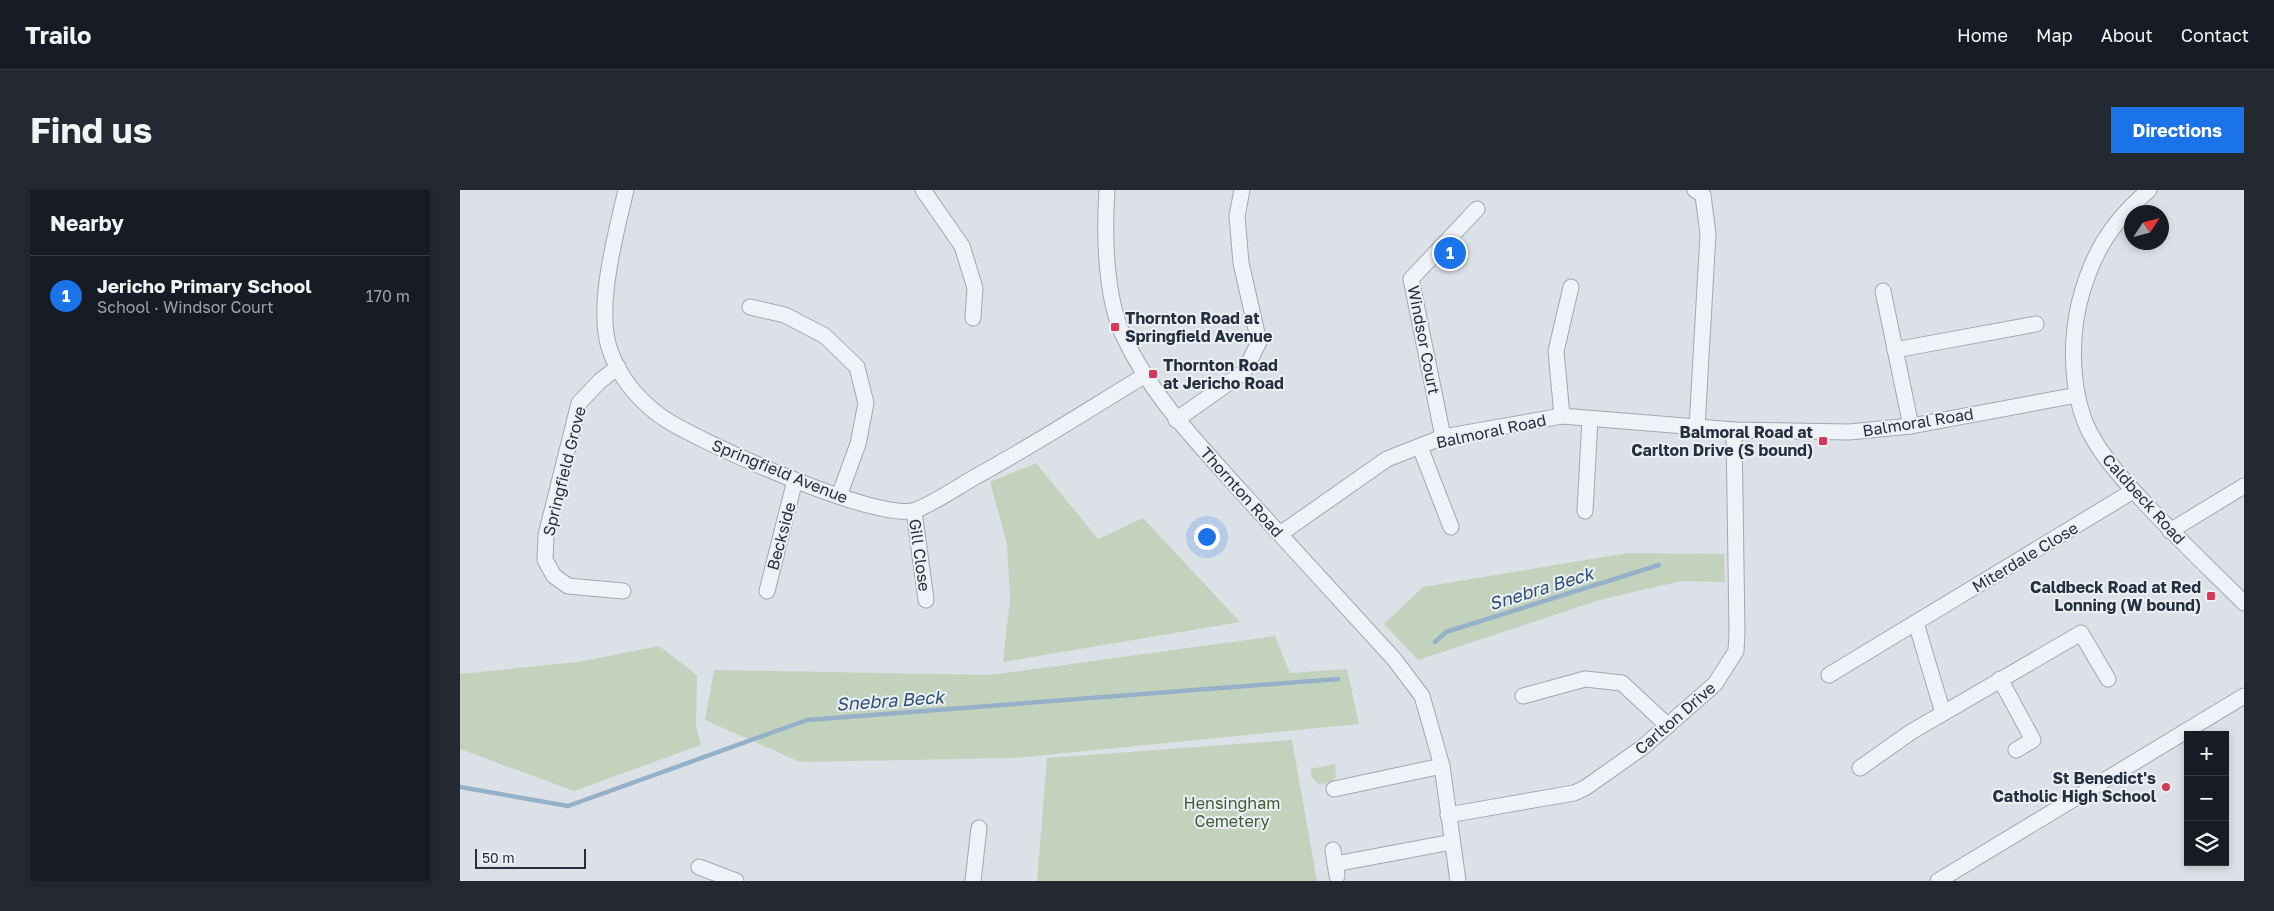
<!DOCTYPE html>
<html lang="en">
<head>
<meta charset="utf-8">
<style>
	:root { --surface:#171b24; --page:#242831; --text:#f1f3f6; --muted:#9ea1a6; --line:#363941; --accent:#1a73e8 }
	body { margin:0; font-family:"Golos Text",sans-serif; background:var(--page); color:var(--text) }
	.controls { position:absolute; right:15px; bottom:15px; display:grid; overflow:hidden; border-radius:0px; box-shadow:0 2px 8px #0003 }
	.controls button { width:45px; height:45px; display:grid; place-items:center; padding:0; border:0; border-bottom:1px solid var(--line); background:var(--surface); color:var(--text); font:25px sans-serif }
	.compass { position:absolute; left:1664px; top:15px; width:45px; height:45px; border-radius:50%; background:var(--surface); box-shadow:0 2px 8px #0003; rotate:54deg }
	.scale { position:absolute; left:15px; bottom:12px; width:111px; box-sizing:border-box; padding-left:5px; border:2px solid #252f3f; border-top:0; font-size:14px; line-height:18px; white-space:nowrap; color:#252f3f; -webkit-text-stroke:4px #ecf0f5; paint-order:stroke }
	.you { position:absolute; left:746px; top:346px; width:18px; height:18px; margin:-12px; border:4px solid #fff; border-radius:50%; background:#1a73e8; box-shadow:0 0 0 8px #1a73e833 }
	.badge { display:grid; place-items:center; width:32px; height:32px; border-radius:50%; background:var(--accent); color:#fff; font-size:16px; font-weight:700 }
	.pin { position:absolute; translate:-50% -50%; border:2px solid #fff; box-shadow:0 1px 5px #0006 }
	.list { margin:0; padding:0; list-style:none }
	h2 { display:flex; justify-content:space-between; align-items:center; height:65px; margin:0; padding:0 20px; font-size:21px }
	h2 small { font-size:16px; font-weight:400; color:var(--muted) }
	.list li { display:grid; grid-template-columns:32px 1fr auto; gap:15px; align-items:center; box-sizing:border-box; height:80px; padding:0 20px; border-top:1px solid var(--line) }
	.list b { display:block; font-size:19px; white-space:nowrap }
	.list p { margin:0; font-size:16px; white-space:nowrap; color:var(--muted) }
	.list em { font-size:16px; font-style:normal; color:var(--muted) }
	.icon { flex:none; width:28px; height:28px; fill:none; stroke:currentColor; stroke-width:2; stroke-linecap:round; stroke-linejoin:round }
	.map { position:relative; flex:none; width:1784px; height:691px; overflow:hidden; border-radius:0px }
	header { display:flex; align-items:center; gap:30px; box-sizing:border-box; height:70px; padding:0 25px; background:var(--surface); border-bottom:1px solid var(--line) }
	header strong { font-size:24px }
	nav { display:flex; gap:28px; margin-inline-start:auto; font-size:18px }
	.intro { display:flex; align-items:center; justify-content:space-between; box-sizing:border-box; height:120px; padding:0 30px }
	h1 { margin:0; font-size:35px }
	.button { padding:12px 22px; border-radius:0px; background:var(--accent); color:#fff; font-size:18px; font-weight:700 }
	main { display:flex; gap:30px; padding:0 30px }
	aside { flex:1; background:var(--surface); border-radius:0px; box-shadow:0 2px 8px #0003 }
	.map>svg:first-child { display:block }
	.green { fill:#c3d2bd }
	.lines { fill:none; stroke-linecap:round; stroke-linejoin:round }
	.stream { stroke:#95b1ca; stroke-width:4.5 }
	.minor-casing { stroke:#a1a8b1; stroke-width:17 }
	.minor { stroke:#eff2f6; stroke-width:15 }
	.poi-dot { fill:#d63856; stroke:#ecf0f5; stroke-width:2 }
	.labels { text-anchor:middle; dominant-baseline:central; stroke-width:4; stroke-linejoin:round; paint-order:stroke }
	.poi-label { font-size:16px; font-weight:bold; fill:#252f3f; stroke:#ecf0f5; text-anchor:end }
	.street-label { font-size:16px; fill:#252f3f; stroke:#ecf0f5 }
	.park-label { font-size:16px; fill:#3b5b32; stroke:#ecf0f5 }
	.water-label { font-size:18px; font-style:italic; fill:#2d5075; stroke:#ecf0f5 }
</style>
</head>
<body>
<header>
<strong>Trailo</strong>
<nav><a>Home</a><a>Map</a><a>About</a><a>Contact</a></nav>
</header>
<div class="intro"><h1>Find us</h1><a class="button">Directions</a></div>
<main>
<aside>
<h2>Nearby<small></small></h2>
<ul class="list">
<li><span class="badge">1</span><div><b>Jericho Primary School</b><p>School · Windsor Court</p></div><em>170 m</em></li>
</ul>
</aside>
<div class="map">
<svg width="1784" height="691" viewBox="0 0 1784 691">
	<rect width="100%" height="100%" fill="#dce1e7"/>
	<g class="green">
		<path d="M576,273l62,76 45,-21 97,104 -237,40 7,-64 -3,-54 -17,-62z"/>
		<path d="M1168,363l96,1 1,28 -43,-1 -79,18 -185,61 -34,-36 39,-37z"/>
		<path d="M815,446l15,37 57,-4 12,55 -344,34 -215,4 -95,-42 9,-50 276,5z"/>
		<path d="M199,456l38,29 -1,50 5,20 -127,46 -114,-42v-75l118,-12z"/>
		<path d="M832,550l25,141h-280l10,-123z"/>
		<path d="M875,574l1,12 -5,7 -13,1 -6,-7 -2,-8z"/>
	</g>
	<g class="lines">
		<g class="stream">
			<path d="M975,452l11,-10 213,-67"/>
			<path d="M0,597l108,19 239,-86 531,-41"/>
		</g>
		<defs>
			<g id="minor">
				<path d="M166,0c-10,43 -32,122 -15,163 9,24 27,46 48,62 34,25 220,108 257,95 20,-8 40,-22 59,-33 57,-31 113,-67 169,-101"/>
				<path d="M463,0l39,56 13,42 -2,30"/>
				<path d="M647,0c-3,43 -2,105 16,145 29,63 78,111 123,162 50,54 99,108 148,162l28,37 20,70 16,115"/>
				<path d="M1235,0l8,5 5,39 -11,193"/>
				<path d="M1689,0c-38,32 -58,65 -70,114 -9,39 -8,90 10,127 14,27 35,50 56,72 32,35 66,67 99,100"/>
				<path d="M1423,101l28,135"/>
				<path d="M290,117l35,8 40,21 32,31 9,36 -8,41 -19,52"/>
				<path d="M1435,160l141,-26"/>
				<path d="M158,177l-18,14 -21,22 -33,132 -1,25 9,16 14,10 55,5"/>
				<path d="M1102,226l-6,-65 15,-64"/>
				<path d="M716,230l68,-48 15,-30 -18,-79 -4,-47 5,-26"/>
				<path d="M983,247l-32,-158 66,-70"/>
				<path d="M960,257l31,80"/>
				<path d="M454,321l12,89"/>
				<path d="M1125,321l5,-92"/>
				<path d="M1710,341l74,-45"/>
				<path d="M820,344l107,-75 56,-22 119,-21 172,14 115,2 62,-6 166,-31"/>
				<path d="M307,401l28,-111"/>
				<path d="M1456,433l27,90"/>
				<path d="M1369,485l304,-184"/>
				<path d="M1540,489l33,61 -17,10"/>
				<path d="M1063,506l62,-17 37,4 46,43"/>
				<path d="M1400,578l51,-36 170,-99 27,46"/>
				<path d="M874,599l108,-23"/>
				<path d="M988,625l126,-22 11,-5 58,-41 72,-63 21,-33 1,-19 -3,-202"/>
				<path d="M873,660l4,26"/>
				<path d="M875,674l117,-22"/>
				<path d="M239,677l37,14"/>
				<path d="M513,691l6,-53"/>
				<path d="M1478,691l306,-185"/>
			</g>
		</defs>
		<use href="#minor" class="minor-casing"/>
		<use href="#minor" class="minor"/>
	</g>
	<g class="poi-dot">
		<rect x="650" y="132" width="10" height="10" rx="2.5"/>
		<rect x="688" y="179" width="10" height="10" rx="2.5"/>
		<rect x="1358" y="246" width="10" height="10" rx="2.5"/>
		<rect x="1746" y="401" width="10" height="10" rx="2.5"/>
		<circle cx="1706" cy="597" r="5"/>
	</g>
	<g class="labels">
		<g class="poi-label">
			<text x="665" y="128" text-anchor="start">Thornton Road at<tspan x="665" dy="18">Springfield Avenue</tspan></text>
			<text x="703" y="175" text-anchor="start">Thornton Road<tspan x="703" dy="18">at Jericho Road</tspan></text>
			<text x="1353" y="242">Balmoral Road at<tspan x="1353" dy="18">Carlton Drive (S bound)</tspan></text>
			<text x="1741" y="397">Caldbeck Road at Red<tspan x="1741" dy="18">Lonning (W bound)</tspan></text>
			<text x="1696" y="588">St Benedict's<tspan x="1696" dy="18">Catholic High School</tspan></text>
		</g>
		<g class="street-label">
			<text transform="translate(964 150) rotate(79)">Windsor Court</text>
			<text transform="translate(1458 232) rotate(-9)">Balmoral Road</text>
			<text transform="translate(1031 241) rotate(-12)">Balmoral Road</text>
			<text transform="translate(104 281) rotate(-76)">Springfield Grove</text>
			<text transform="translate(320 281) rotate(22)">Springfield Avenue</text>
			<text transform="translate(782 302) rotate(48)">Thornton Road</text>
			<text transform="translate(1684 309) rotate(48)">Caldbeck Road</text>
			<text transform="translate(321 346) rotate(-75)">Beckside</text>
			<text transform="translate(460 365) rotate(82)">Gill Close</text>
			<text transform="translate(1565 367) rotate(-31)">Miterdale Close</text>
			<text transform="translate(1215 528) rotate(-41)">Carlton Drive</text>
		</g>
		<g class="park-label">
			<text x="772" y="613">Hensingham<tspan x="772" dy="18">Cemetery</tspan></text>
		</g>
		<g class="water-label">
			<text transform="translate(1081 398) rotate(-17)">Snebra Beck</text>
			<text transform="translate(430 510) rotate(-4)">Snebra Beck</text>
		</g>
	</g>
</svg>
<div class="controls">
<button>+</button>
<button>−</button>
<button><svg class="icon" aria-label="layers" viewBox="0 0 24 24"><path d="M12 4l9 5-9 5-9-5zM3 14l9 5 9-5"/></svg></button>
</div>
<svg class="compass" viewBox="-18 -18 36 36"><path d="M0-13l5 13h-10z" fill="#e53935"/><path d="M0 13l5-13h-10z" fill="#9ea1a6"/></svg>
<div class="scale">50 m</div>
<div class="you"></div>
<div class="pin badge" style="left:990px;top:63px">1</div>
</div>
</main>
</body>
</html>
